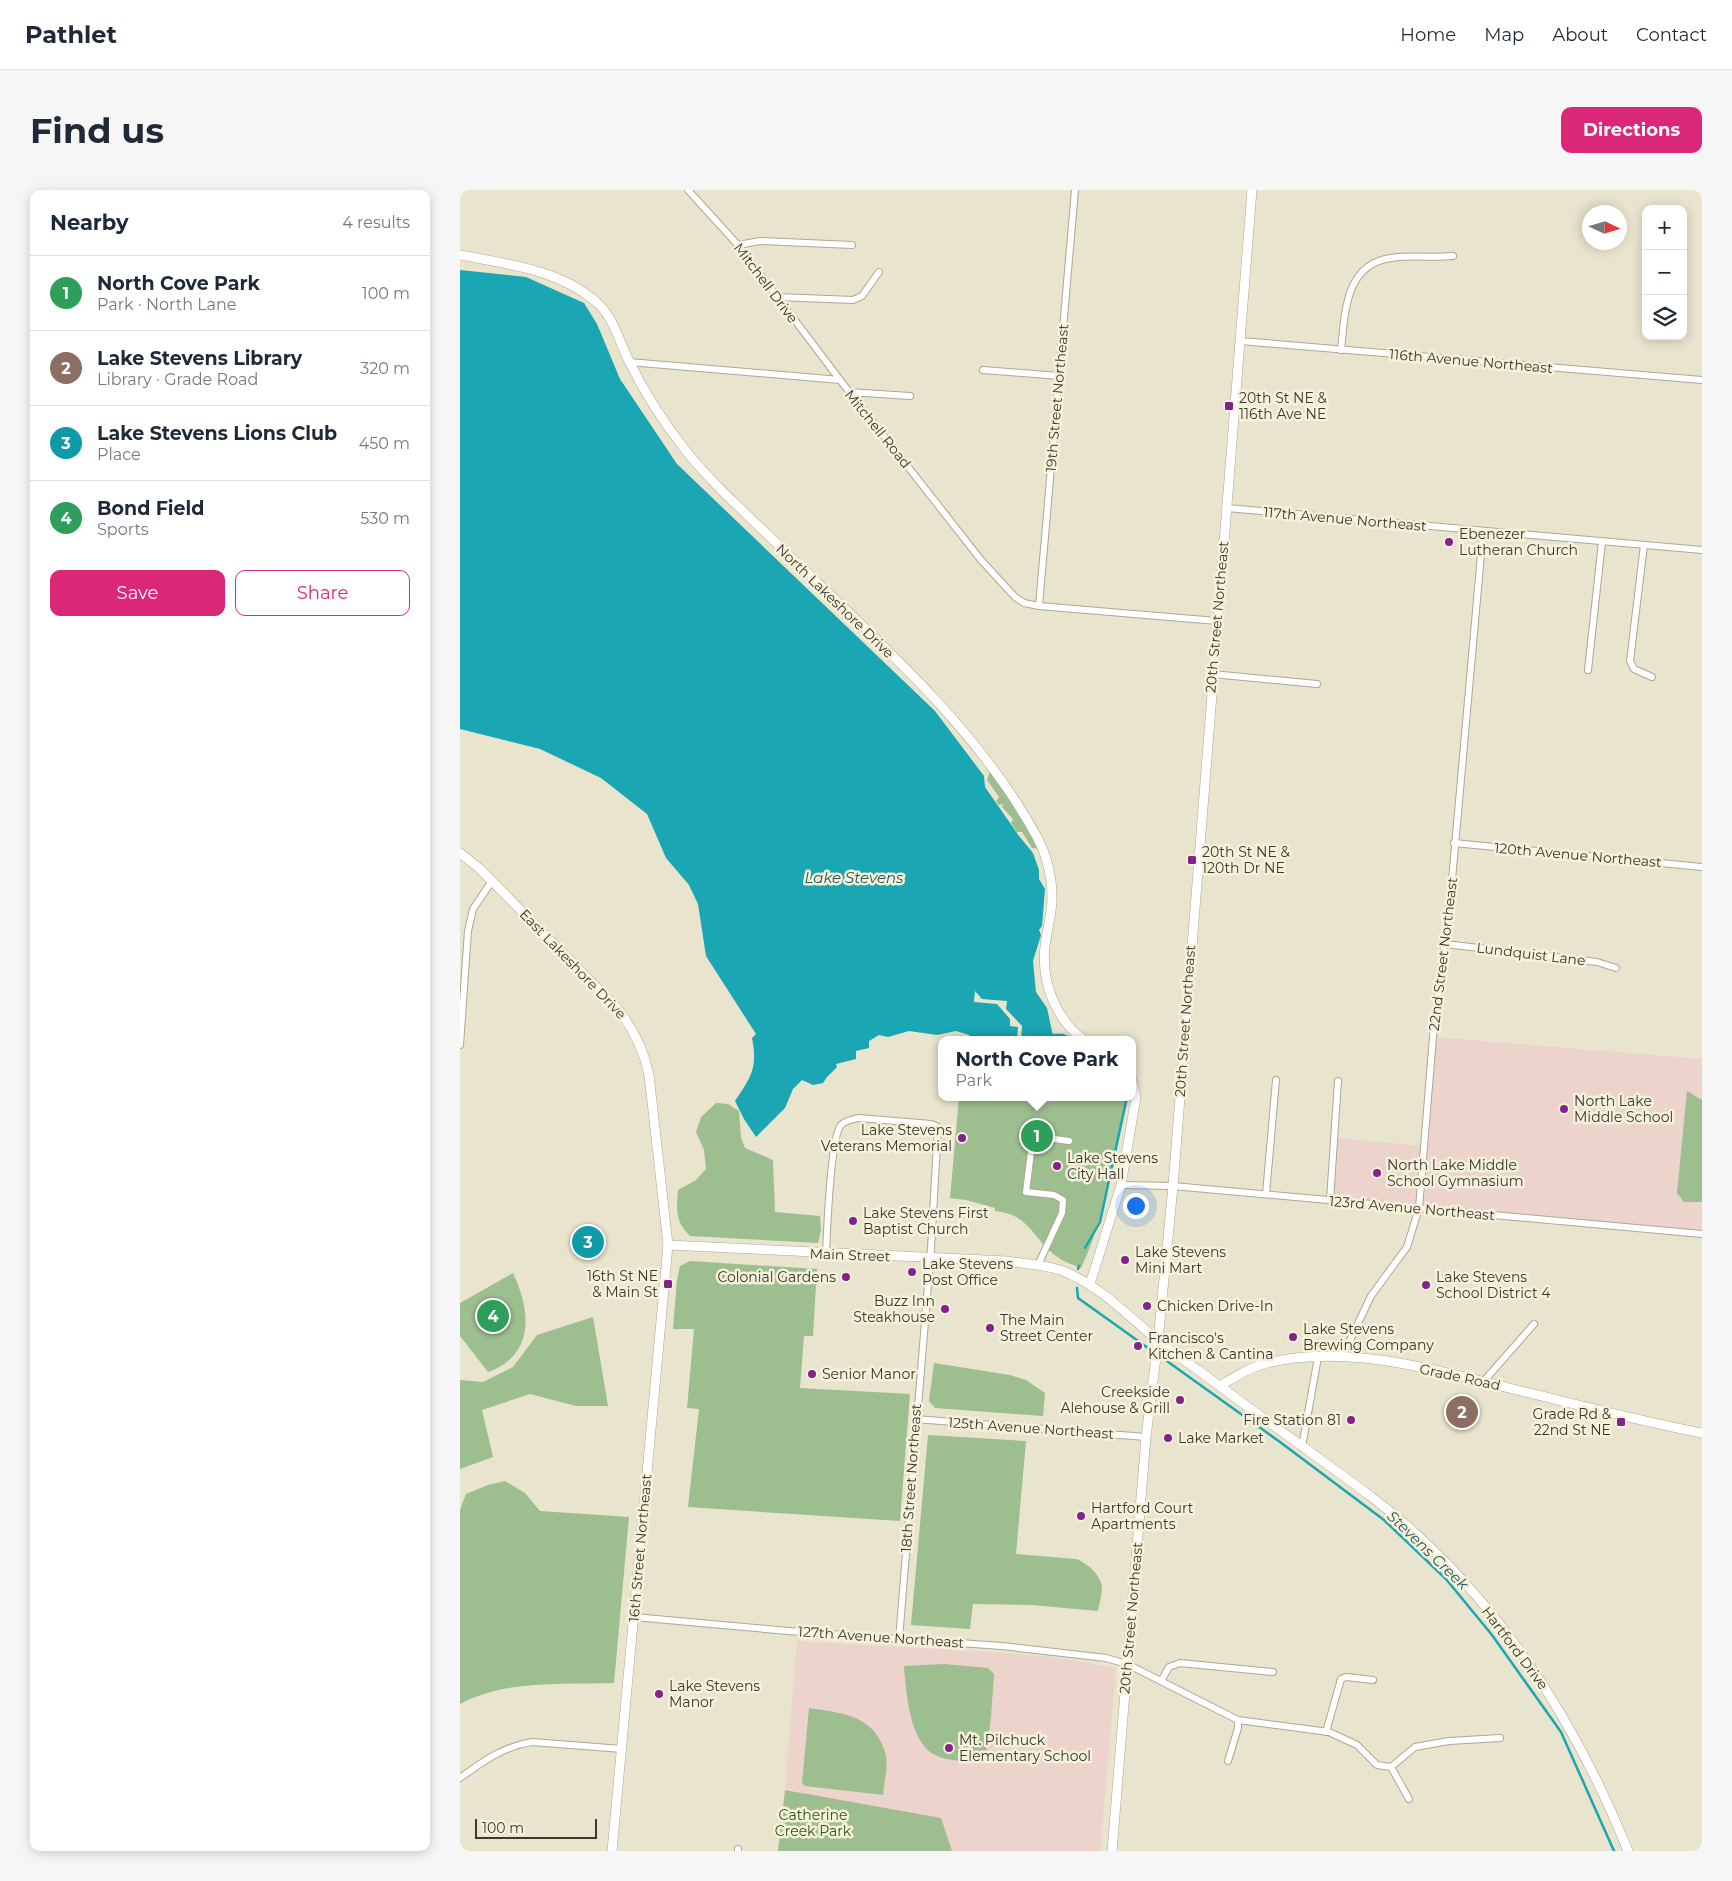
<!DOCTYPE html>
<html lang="en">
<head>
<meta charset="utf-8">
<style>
	:root { --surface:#fff; --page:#f6f6f7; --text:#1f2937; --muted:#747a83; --line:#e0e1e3; --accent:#db2777 }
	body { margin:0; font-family:Montserrat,sans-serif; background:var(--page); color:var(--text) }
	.controls { position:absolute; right:15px; top:15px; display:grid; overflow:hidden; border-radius:10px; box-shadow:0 2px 12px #0003 }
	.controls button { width:45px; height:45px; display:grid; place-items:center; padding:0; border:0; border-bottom:1px solid var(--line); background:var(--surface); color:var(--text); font:25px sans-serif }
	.compass { position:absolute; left:1122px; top:15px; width:45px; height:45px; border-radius:50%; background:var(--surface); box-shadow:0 2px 12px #0003; rotate:94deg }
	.scale { position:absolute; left:15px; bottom:12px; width:122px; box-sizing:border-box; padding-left:5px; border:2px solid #3a382f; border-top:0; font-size:14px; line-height:18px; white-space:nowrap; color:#3a382f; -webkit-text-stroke:4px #f6f1da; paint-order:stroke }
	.you { position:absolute; left:675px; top:1015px; width:18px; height:18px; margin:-12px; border:4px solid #fff; border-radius:50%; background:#1a73e8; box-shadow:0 0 0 8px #1a73e833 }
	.badge { display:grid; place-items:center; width:32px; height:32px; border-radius:50%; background:var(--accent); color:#fff; font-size:16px; font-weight:700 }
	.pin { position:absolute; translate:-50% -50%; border:2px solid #fff; box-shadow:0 1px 5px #0006 }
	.popup { position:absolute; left:478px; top:846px; width:198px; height:65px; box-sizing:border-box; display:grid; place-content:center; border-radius:10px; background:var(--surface); filter:drop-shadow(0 1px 4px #0005); font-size:16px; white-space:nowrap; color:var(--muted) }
	.popup b { font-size:19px; color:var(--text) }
	.popup::after { content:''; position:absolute; left:50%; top:100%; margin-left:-10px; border:10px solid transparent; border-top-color:var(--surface) }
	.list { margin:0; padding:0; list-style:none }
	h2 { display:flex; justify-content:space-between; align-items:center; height:65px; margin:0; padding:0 20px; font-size:21px }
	h2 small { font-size:16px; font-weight:400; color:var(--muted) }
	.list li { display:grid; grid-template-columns:32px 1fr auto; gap:15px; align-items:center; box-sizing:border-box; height:75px; padding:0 20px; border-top:1px solid var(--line) }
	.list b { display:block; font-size:19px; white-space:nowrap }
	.list p { margin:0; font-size:16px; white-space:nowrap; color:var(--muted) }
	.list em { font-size:16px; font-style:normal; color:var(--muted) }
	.actions { display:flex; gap:10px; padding:15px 20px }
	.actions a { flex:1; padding:11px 0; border:1px solid var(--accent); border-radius:10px; text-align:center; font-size:18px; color:var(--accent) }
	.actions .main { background:var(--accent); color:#fff }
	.icon { flex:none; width:28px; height:28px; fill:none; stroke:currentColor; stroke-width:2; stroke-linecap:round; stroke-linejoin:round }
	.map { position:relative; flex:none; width:1242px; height:1661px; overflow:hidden; border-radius:10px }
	header { display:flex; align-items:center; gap:30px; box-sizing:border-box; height:70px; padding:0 25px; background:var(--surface); border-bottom:1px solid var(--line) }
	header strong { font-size:24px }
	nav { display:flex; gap:28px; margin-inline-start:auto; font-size:18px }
	.intro { display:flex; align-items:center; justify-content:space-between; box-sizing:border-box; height:120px; padding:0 30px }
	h1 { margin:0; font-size:35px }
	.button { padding:12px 22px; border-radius:10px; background:var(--accent); color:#fff; font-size:18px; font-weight:700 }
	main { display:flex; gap:30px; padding:0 30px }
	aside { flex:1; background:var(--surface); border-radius:10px; box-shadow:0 2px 12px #0003 }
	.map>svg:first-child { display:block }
	.education { fill:#ecd3cb }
	.green { fill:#9dbe8f }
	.water { fill:#1aa6b2 }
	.pier { fill:#e9e4cd }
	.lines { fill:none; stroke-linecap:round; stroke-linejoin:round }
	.stream { stroke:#1aa6b2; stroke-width:2.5 }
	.street-casing { stroke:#ada892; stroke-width:8 }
	.secondary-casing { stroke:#ada892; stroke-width:10 }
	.street { stroke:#fff; stroke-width:6 }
	.secondary { stroke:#fff; stroke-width:9 }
	.poi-dot { fill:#84228b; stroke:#f6f1da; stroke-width:2 }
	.labels { text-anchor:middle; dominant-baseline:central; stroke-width:5; stroke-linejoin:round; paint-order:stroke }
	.street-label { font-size:14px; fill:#3a382f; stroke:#f6f1da }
	.poi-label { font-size:14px; fill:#3a382f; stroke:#f6f1da; text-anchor:start }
	.park-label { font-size:14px; fill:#2b5710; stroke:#f6f1da }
	.water-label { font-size:15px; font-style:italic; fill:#24585d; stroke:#f6f1da }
</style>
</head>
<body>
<header>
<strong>Pathlet</strong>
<nav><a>Home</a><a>Map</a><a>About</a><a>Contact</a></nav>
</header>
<div class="intro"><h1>Find us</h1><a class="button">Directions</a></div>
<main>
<aside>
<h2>Nearby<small>4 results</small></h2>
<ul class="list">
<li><span class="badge" style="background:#2e9e5b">1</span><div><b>North Cove Park</b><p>Park · North Lane</p></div><em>100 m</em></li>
<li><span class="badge" style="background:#8d6e63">2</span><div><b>Lake Stevens Library</b><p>Library · Grade Road</p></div><em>320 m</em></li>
<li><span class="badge" style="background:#0f9aa8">3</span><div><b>Lake Stevens Lions Club</b><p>Place</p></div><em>450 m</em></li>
<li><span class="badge" style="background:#2e9e5b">4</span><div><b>Bond Field</b><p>Sports</p></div><em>530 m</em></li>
</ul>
<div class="actions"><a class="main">Save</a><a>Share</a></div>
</aside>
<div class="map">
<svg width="1242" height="1661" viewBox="0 0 1242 1661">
	<rect width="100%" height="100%" fill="#e9e4cd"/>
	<g class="education">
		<path d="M973,847l269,22v175l-372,-34 4,-62 90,8z"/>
		<path d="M337,1451l208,12 56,5 53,10 2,3 -16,180h-163l-55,-33 -97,-30z"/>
	</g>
	<g class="green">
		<path d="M531,578l49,81 -8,-1 -10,-16h-5l-6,-9 2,-4 -11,-12 1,-3 -4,1 -3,-4 3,-4 -12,-17z"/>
		<path d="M1227,901l15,9v102h-18l-7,-9z"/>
		<path d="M499,907h168c-12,57 -21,119 -46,171 -7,-3 -15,-5 -22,-10 -26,-17 -28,-44 -64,-47v-3l-29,-8 -16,-2z"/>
		<path d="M256,913l12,1 11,7 2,27 4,10 28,12 2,52 45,4 1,14 -3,13 -128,-7c-16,-16 -13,-26 -12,-46l18,-10 10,-11 -2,-19 -8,-18 5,-15z"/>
		<path d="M230,1071l127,8 -4,67h-9l-4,52 110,6 -10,127 -212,-14 11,-98 -12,-1 7,-79h-21l4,-49 3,-14z"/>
		<path d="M53,1083c18,38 22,82 -25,99l-28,-36v-33z"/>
		<path d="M133,1127l15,89h-32l-46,-12 -48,16 11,47 -33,12v-89l23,2 30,-15 24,-32z"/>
		<path d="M474,1173l76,12 16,5 19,13 -2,23 -108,-8 -6,-7z"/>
		<path d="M468,1245l98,6 -10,113 60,5c11,4 24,15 26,28 0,8 -3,17 -4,24l-67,-6 -58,-1 -3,25 -59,-4z"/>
		<path d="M45,1291l20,12 15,18 89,6 -15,166c-52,2 -107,-4 -154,21v-194l6,-16 22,-9z"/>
		<path d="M484,1474l44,4 6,6 -3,43 -6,45c-15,-1 -37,0 -50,-7 -26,-13 -29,-64 -31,-89z"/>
		<path d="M349,1518c33,5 65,7 76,44 4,12 -1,31 -2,43l-78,-9 -3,-3z"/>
		<path d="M325,1600l156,28 11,33h-174z"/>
	</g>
	<path class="water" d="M0,80l66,7 58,26 13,21 23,55 57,85 258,247 49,65 1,11 34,49 14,17 6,17v9l6,10 -3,37 -3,4 2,5 -8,26 3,31 11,16 6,28 3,3 -84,1 -3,-5 -13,-4 -19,4 -28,-4 -21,6 -9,-2 -10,6v7l-13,3v8l-20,5 1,3 -10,10 -4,6 -10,2 -11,-5 -9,9 -8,19 -29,29 -12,-18 -9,-18c16,-24 23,-33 17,-63l4,-4 -50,-78 -8,-52 -9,-19 -23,-27 -19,-44 -46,-36 -61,-29 -80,-20z"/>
	<path class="pier" d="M515,801l7,8 25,2 -1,8 16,17 -1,14h-4l1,-13 -8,-1v-7l-13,-15 -23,-2z"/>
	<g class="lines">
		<g class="stream">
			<path d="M593,845h9l15,5"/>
			<path d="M625,1058l15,-26 27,-125"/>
			<path d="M618,1079l1,-3"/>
			<path d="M617,1098l1,10 70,50"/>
			<path d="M704,1169l116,83 104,78 62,59 46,56 69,97 53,119"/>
		</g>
		<defs>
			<g id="street">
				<path d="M228,0l50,55 102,135"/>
				<path d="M278,55l22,-4 92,4"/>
				<path d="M317,107l76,3 9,-4 17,-24"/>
				<path d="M781,151l461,39"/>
				<path d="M881,160c4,-37 4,-86 50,-92 21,-3 42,0 62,-2"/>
				<path d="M169,172l211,18 141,180 34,37 9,6 15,3 178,15"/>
				<path d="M523,180l76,6"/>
				<path d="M389,202l61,4"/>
				<path d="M767,318l475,42"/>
				<path d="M1184,355l-14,116 4,8 18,8"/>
				<path d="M579,416l36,-416"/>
				<path d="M1128,480l14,-128"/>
				<path d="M752,484l105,10"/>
				<path d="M994,653l248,24"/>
				<path d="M985,754l152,18 19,6"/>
				<path d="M0,855l8,-114 5,-22 19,-28"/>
				<path d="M661,995l52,1 529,48"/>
				<path d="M806,1004l10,-114"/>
				<path d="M870,1010l8,-119"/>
				<path d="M366,1064c1,-21 4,-116 15,-129 5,-5 12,-6 18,-7l72,6 7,3 -7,121 -32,391"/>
				<path d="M578,1075l24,-52 1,-13 -9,-5 -28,-3 7,-56 36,5"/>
				<path d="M882,1167l29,-61 36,-49 12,-39 14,-171 18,-146 32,-359"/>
				<path d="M1023,1192l51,-58"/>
				<path d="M455,1229l231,18"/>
				<path d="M842,1257l16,-90"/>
				<path d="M174,1427l154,14 214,15 104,12 21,6 111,56 91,12 28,13 20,20 14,2 24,-20 34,-6 51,-3"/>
				<path d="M701,1491l8,-14 11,-4 93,9"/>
				<path d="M866,1542l15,-53 5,-2 27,3"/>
				<path d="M768,1571l10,-33v-8"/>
				<path d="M931,1577l18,32"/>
				<path d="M0,1588c22,-16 44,-32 72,-36l90,7"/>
				<path d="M278,1661v-2"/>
			</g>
			<g id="secondary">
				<path d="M0,65c46,9 98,14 135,46 18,14 24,40 34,60 15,31 35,62 57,90 24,30 54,57 82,84 92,90 208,188 269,302 10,19 15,40 15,61 0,16 -5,32 -7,48 -4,35 10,73 39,94"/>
				<path d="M0,663l19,15 139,141c16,21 26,41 31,66l19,170 -56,606"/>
				<path d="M208,1055l338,16c19,3 39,3 57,10 37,15 63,43 93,68 13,11 28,21 42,31 35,26 69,51 104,76 38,28 78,55 113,87 96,87 165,199 213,318"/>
				<path d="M630,1094l31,-99 15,-88 -4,-16"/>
				<path d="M760,1196c15,-9 30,-19 47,-23 80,-20 173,8 250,27 62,15 123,31 185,43"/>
				<path d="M652,1661l34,-414 12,-96 15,-155 79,-996"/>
			</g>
		</defs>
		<use href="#street" class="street-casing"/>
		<use href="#secondary" class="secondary-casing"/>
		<use href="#street" class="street"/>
		<use href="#secondary" class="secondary"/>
	</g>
	<g class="poi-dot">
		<rect x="764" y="211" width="10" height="10" rx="2.5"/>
		<circle cx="989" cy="352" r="5"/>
		<rect x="727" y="665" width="10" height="10" rx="2.5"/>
		<circle cx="1104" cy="919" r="5"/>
		<circle cx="502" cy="948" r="5"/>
		<circle cx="597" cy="976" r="5"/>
		<circle cx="917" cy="983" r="5"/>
		<circle cx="393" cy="1031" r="5"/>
		<circle cx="665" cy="1070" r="5"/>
		<circle cx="452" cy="1082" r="5"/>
		<circle cx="386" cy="1087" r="5"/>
		<rect x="203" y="1089" width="10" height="10" rx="2.5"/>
		<circle cx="966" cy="1095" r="5"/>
		<circle cx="687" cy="1116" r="5"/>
		<circle cx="485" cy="1119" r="5"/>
		<circle cx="530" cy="1138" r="5"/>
		<circle cx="833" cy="1147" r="5"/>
		<circle cx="678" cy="1156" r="5"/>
		<circle cx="352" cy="1184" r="5"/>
		<circle cx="720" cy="1210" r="5"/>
		<circle cx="891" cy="1230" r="5"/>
		<rect x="1156" y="1227" width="10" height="10" rx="2.5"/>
		<circle cx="708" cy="1248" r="5"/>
		<circle cx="621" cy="1326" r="5"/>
		<circle cx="199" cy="1504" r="5"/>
		<circle cx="489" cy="1558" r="5"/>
	</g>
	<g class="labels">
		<g class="street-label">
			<text transform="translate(306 93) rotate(53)">Mitchell Drive</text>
			<text transform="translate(1011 171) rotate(5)">116th Avenue Northeast</text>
			<text transform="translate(597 208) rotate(-85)">19th Street Northeast</text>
			<text transform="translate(418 239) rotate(51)">Mitchell Road</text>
			<text transform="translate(885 329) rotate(5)">117th Avenue Northeast</text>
			<text transform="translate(375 411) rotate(44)">North Lakeshore Drive</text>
			<text transform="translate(757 427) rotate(-85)">20th Street Northeast</text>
			<text transform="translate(1118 665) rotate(5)">120th Avenue Northeast</text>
			<text transform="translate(983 764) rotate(-83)">22nd Street Northeast</text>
			<text transform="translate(1071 764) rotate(7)">Lundquist Lane</text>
			<text transform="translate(113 774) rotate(46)">East Lakeshore Drive</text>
			<text transform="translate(725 831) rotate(-86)">20th Street Northeast</text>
			<text transform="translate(952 1018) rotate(5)">123rd Avenue Northeast</text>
			<text transform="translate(390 1065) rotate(2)">Main Street</text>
			<text transform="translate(1000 1187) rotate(12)">Grade Road</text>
			<text transform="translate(571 1238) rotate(4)">125th Avenue Northeast</text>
			<text transform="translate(451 1288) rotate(-86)">18th Street Northeast</text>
			<text transform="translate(180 1358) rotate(-85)">16th Street Northeast</text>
			<text transform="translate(671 1428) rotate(-85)">20th Street Northeast</text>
			<text transform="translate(421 1447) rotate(4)">127th Avenue Northeast</text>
			<text transform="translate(1055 1458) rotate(53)">Hartford Drive</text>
		</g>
		<g class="poi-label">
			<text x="779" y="208">20th St NE &amp;<tspan x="779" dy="16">116th Ave NE</tspan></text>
			<text x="999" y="344">Ebenezer<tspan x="999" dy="16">Lutheran Church</tspan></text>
			<text x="742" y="662">20th St NE &amp;<tspan x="742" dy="16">120th Dr NE</tspan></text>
			<text x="1114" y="911">North Lake<tspan x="1114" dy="16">Middle School</tspan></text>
			<text x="492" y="940" text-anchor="end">Lake Stevens<tspan x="492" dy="16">Veterans Memorial</tspan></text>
			<text x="607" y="968">Lake Stevens<tspan x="607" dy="16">City Hall</tspan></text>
			<text x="927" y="975">North Lake Middle<tspan x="927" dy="16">School Gymnasium</tspan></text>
			<text x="403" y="1023">Lake Stevens First<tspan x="403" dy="16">Baptist Church</tspan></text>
			<text x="675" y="1062">Lake Stevens<tspan x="675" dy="16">Mini Mart</tspan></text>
			<text x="462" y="1074">Lake Stevens<tspan x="462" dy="16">Post Office</tspan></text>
			<text x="198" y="1086" text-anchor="end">16th St NE<tspan x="198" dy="16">&amp; Main St</tspan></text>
			<text x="376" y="1087" text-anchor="end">Colonial Gardens</text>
			<text x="976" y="1087">Lake Stevens<tspan x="976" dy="16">School District 4</tspan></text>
			<text x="475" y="1111" text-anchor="end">Buzz Inn<tspan x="475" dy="16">Steakhouse</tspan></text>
			<text x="697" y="1116">Chicken Drive-In</text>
			<text x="540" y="1130">The Main<tspan x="540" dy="16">Street Center</tspan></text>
			<text x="843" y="1139">Lake Stevens<tspan x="843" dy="16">Brewing Company</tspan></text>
			<text x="688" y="1148">Francisco's<tspan x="688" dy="16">Kitchen &amp; Cantina</tspan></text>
			<text x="362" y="1184">Senior Manor</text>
			<text x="710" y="1202" text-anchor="end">Creekside<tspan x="710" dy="16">Alehouse &amp; Grill</tspan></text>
			<text x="1151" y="1224" text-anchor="end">Grade Rd &amp;<tspan x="1151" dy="16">22nd St NE</tspan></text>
			<text x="881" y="1230" text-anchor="end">Fire Station 81</text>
			<text x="718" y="1248">Lake Market</text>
			<text x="631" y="1318">Hartford Court<tspan x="631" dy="16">Apartments</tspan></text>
			<text x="209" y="1496">Lake Stevens<tspan x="209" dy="16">Manor</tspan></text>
			<text x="499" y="1550">Mt. Pilchuck<tspan x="499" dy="16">Elementary School</tspan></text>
		</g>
		<g class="park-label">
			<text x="353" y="1625">Catherine<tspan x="353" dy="16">Creek Park</tspan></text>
		</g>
		<g class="water-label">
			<text x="394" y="687">Lake Stevens</text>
			<text transform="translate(968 1360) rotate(44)">Stevens Creek</text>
		</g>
	</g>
</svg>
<div class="controls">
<button>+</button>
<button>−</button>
<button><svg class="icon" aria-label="layers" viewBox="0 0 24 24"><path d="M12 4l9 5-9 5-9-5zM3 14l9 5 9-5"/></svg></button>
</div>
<svg class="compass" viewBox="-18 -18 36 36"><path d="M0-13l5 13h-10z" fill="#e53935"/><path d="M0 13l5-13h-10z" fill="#747a83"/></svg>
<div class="scale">100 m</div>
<div class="you"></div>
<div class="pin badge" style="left:577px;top:946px;background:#2e9e5b">1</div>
<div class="popup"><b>North Cove Park</b>Park</div>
<div class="pin badge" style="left:1002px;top:1222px;background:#8d6e63">2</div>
<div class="pin badge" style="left:128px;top:1052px;background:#0f9aa8">3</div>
<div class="pin badge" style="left:33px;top:1126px;background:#2e9e5b">4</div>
</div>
</main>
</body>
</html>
